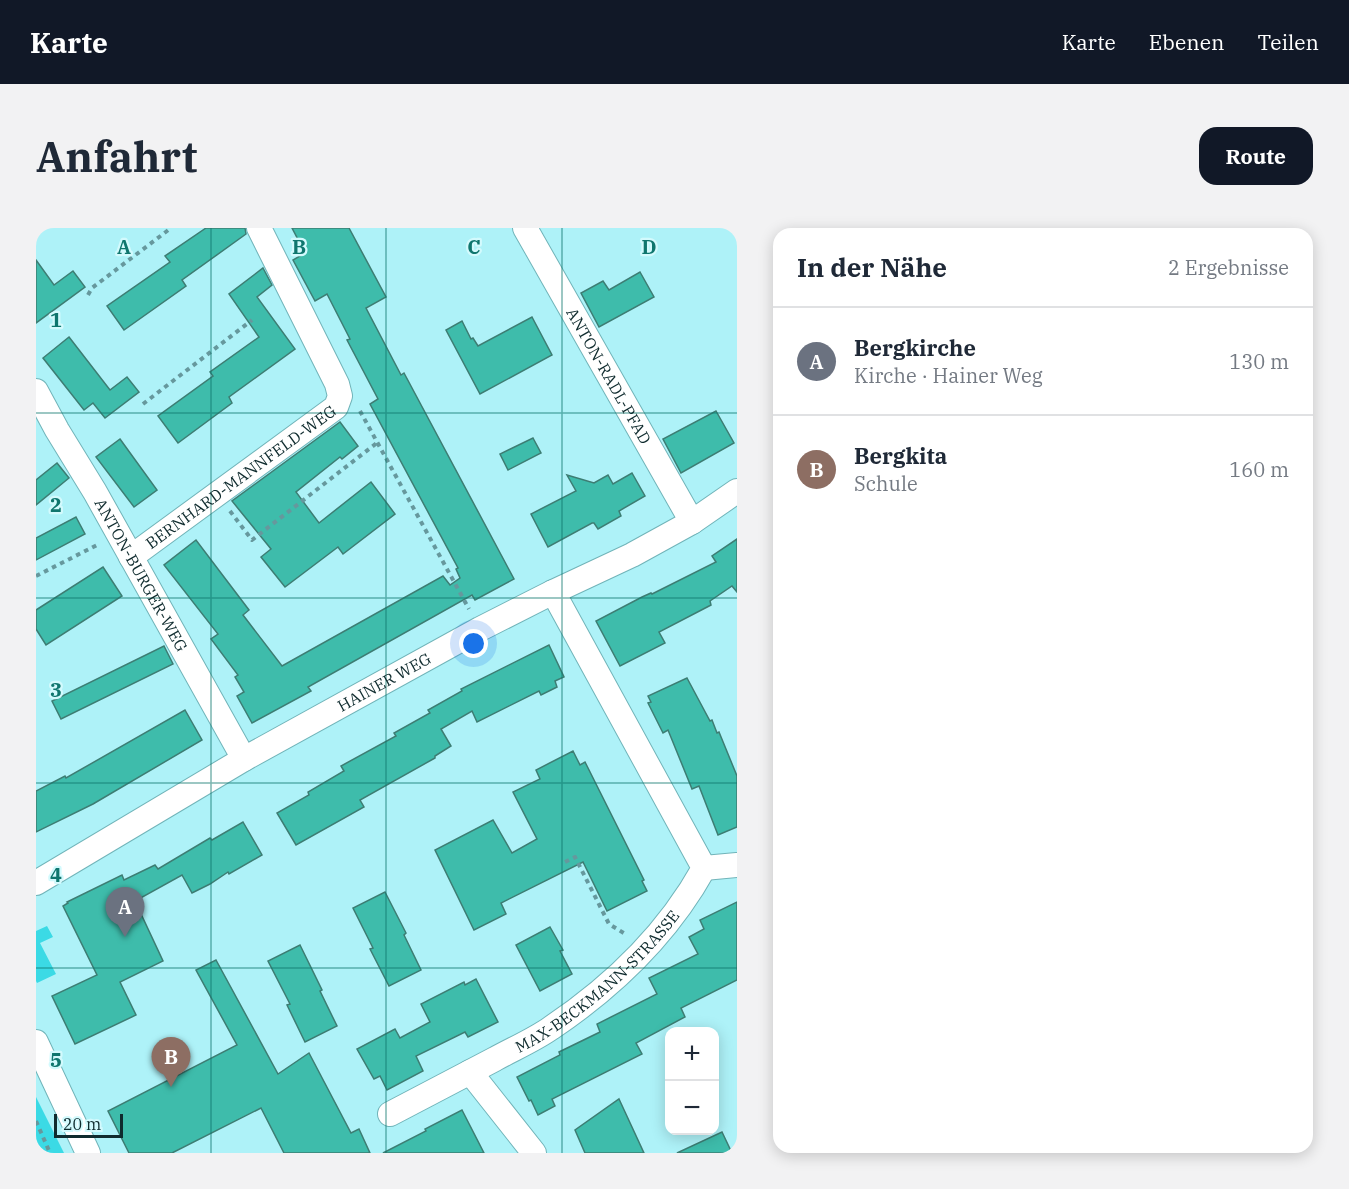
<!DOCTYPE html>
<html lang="de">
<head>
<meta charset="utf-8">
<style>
	:root { --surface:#fff; --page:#f2f2f3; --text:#1f2937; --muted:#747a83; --line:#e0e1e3; --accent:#111827 }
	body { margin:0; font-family:"IBM Plex Serif",serif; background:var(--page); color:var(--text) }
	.controls { position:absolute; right:18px; bottom:18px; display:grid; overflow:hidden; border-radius:12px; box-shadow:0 3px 15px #0003 }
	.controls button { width:54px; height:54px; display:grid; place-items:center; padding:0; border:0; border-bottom:2px solid var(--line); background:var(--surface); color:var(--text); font:30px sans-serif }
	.scale { position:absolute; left:18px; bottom:15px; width:69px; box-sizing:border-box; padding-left:6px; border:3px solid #0f2b2e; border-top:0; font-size:16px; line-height:21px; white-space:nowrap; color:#0f2b2e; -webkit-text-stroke:4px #d3fafd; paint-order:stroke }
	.you { position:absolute; left:438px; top:416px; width:21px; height:21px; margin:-15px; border:4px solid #fff; border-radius:50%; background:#1a73e8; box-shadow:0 0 0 9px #1a73e833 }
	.badge { display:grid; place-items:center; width:39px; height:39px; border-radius:50%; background:var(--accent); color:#fff; font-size:20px; font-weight:700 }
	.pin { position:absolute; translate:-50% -50px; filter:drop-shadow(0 2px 3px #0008) }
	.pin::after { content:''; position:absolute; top:32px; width:21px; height:18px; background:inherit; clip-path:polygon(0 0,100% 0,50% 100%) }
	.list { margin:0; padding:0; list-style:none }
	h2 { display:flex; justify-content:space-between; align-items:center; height:78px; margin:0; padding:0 24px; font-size:26px }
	h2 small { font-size:20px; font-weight:400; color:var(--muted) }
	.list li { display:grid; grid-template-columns:39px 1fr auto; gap:18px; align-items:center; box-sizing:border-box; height:108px; padding:0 24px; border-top:2px solid var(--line) }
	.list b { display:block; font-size:22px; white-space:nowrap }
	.list p { margin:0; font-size:20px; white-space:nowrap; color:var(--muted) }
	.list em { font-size:20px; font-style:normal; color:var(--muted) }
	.map { position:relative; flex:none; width:701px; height:925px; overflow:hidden; border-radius:18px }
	header { display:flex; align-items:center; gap:36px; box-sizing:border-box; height:84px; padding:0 30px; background:var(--accent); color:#fff }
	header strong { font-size:28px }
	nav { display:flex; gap:33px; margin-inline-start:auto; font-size:21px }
	.intro { display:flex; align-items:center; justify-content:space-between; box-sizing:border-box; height:144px; padding:0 36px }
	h1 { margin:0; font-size:42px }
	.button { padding:15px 27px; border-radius:18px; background:var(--accent); color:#fff; font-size:21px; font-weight:700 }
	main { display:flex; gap:36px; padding:0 36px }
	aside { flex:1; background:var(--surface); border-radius:18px; box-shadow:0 3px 15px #0003 }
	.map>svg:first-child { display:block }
	.green { fill:#3bdae5 }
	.building { fill:#3ebcab; stroke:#3d7d73; stroke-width:1.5 }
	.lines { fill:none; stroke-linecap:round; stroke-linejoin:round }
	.minor-casing { stroke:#71b4b9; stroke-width:26 }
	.path { stroke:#66989d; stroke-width:4; stroke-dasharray:4.5 4.5; stroke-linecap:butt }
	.minor { stroke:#fff; stroke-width:24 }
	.grid { fill:none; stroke:#0f766e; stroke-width:1.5; stroke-opacity:0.55 }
	.labels { text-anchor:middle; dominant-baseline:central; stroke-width:4.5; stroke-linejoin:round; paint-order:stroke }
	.street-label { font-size:16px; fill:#0f2b2e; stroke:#d3fafd }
	.grid-label { font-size:20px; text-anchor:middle; font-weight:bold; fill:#0f766e; stroke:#d3fafd; stroke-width:4.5; stroke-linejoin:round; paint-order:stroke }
</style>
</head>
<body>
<header>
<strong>Karte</strong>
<nav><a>Karte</a><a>Ebenen</a><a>Teilen</a></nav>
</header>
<div class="intro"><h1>Anfahrt</h1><a class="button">Route</a></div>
<main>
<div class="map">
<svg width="701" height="925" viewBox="0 0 701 925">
	<rect width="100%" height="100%" fill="#aef2f8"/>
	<g class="green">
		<path d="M11,698l6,11 -13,6 16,31 -19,9 -1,-2v-50z"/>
		<path d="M0,869l28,56h-28z"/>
	</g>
	<g class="building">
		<path d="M170,0h39l1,6 -64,46 4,6 -62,44 -17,-24 63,-44 -5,-6z"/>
		<path d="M256,0h57l37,69 -20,11 35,67 3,-2 110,206 -39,21 -3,-5 -164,92 3,4 -59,32 -15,-27 7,-4 -9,-15 3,-2 -27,-36 7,-5 -54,-69 32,-25 53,70 -6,5 39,51 161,-90 7,9 10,-7 -4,-9 2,-1 -88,-164 8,-5 -31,-59 3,-1 -23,-45 -12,7 -22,-41 12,-7z"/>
		<path d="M0,32l18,25 19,-14 12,16 -49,36z"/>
		<path d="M227,40l9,17 -15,12 38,52 -66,48 3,6 -54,40 -20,-27 55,-40 -3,-4 49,-35 -30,-43z"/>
		<path d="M604,44l14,25 -55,30 -18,-34 22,-12 6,9z"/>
		<path d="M496,89l20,38 -72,39 -34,-64 16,-9 9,18 2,-1 5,8z"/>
		<path d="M33,109l41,53 17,-13 12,15 -34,26 -12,-15 -9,7 -41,-52z"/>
		<path d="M680,183l18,32 -53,30 -18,-34z"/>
		<path d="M304,194l18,24 -16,13 -2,-2 -44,35 23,31 52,-41 24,32 -52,40 -5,-7 -53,40 -24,-30 10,-8 -39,-48z"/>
		<path d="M497,210l8,15 -33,17 -8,-16z"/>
		<path d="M84,211l37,51 -23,17 -38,-50z"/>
		<path d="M21,235l12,15 -33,27v-25z"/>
		<path d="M596,245l13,23 -26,15 2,5 -23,13 -4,-6h-2l-44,24 -17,-33 45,-23 -9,-16 27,8 14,-8 5,9z"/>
		<path d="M40,289l9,17 -49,26v-22z"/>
		<path d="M701,311v53l-5,-6 -22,15 1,4 -52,27 6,11 -45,23 -24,-45 46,-24 9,-4 1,1 64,-32 -4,-6z"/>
		<path d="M67,339l19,29 -76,49 -10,-16v-19z"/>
		<path d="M513,417l15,32 -9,4 2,6 -16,8 -2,-4 -62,31 -5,-11 -31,18 10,17 -16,10v2l-75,42 4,7 -68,38 -19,-32 32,-18 -1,-3 36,-21 -3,-5 55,-30 -2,-3 36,-20 -2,-3 34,-19 -1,-2z"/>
		<path d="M128,418l9,18 -112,55 -9,-18z"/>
		<path d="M651,450l23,43 2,-1 5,13 2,-1 18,44v51l-19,8 -19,-49 -7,3 -24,-59 -5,3 -15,-30 3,-1 -3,-6z"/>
		<path d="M149,482l17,30 -109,64 -57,28v-41l29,-15 1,2z"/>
		<path d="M537,523l7,14 5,-3 59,118 -2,1 5,10 -40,20 -24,-49 -82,41 5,11 -32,16 -39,-80 58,-30 19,33 25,-14 -24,-47 27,-13 -4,-9z"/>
		<path d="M207,594l19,33 -33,19 -1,-2 -18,12 -18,9 -10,-18 -47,26 28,60 -43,21 16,33 -61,29 -23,-48 45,-21 -34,-69 5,-3 -1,-1 55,-27 2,5 31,-15 3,4 52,-31 2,2z"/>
		<path d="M349,664l21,41 -2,2 17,35 -32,16 -19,-37 3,-1 -20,-40z"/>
		<path d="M701,674v78l-56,28 4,9 -49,26 6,11 -90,45 3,7 -17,9 -7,-15 -2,1 -12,-24 43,-22 -1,-3 41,-20 -3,-8 60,-30 -8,-16 49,-24 -9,-17 15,-8 -4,-9z"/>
		<path d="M514,699l13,23 -3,1 12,23 -32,17 -24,-46z"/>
		<path d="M264,717l22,45 -2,1 17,35 -32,16 -18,-37 3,-1 -22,-43z"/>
		<path d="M180,732l62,114 31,-21 42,80 8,-4 11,24h-86l-23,-45 -89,45h-43l-21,-42 129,-66 -41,-75z"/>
		<path d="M440,751l22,43 -30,15 -3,-5 -49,24 7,15 -36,19 -7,-14 -6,3 -17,-30 38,-20 5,9 30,-16 -9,-18 43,-22 1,3z"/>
		<path d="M583,871l25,54h-59l-10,-23z"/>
		<path d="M426,882l22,43h-101l43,-22 -1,-2z"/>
		<path d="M686,904l10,21h-55z"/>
	</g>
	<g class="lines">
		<defs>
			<g id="minor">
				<path id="s1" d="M489,0l167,294"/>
				<path id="s2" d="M0,163l21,39 38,62 149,267"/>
				<path id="s3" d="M95,329l205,-150 4,-11 -3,-12 -78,-156"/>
				<path d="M668,640l33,-3"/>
				<path id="s4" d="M0,655l208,-124 236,-130 73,-37 79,-37 60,-33 45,-31"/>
				<path d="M0,814l52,111"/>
				<path d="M434,844l64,81"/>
				<path id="s5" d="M354,886c35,-18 70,-37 105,-55 18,-10 39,-19 56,-31 61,-41 117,-95 153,-160l-151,-276"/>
			</g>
		</defs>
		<use href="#minor" class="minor-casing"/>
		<g class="path">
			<path d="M52,67l4,-7 79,-60"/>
			<path d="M107,176l109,-84"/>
			<path d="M324,183l109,198"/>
			<path d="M194,283l22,29 126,-98"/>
			<path d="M0,348l63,-32"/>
			<path d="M529,634l10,-5 34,67 18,11"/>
			<path d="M0,893l14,32"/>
		</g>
		<use href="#minor" class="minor"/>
	</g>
	<path class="grid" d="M175,0v925M350,0v925M526,0v925M0,185h701M0,370h701M0,555h701M0,740h701"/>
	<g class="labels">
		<g class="street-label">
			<text stroke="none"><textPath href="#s1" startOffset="170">ANTON-RADL-PFAD</textPath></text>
			<text stroke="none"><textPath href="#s3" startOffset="136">BERNHARD-MANNFELD-WEG</textPath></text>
			<text stroke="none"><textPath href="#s2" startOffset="212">ANTON-BURGER-WEG</textPath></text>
			<text stroke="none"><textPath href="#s4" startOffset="402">HAINER WEG</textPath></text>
			<text stroke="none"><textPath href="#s5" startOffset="248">MAX-BECKMANN-STRASSE</textPath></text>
		</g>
	</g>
	<g class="grid-label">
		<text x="88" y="26">A</text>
		<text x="263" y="26">B</text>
		<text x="438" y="26">C</text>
		<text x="613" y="26">D</text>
		<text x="20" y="99">1</text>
		<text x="20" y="284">2</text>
		<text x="20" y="469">3</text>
		<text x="20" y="654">4</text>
		<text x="20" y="839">5</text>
	</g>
</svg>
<div class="controls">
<button>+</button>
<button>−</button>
</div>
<div class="scale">20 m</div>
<div class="you"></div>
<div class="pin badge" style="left:89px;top:709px;background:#6b7280">A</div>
<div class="pin badge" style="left:135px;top:859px;background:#8d6e63">B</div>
</div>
<aside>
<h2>In der Nähe<small>2 Ergebnisse</small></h2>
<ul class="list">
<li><span class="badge" style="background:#6b7280">A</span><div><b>Bergkirche</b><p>Kirche · Hainer Weg</p></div><em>130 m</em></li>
<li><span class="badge" style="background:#8d6e63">B</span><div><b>Bergkita</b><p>Schule</p></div><em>160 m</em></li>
</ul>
</aside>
</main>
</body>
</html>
